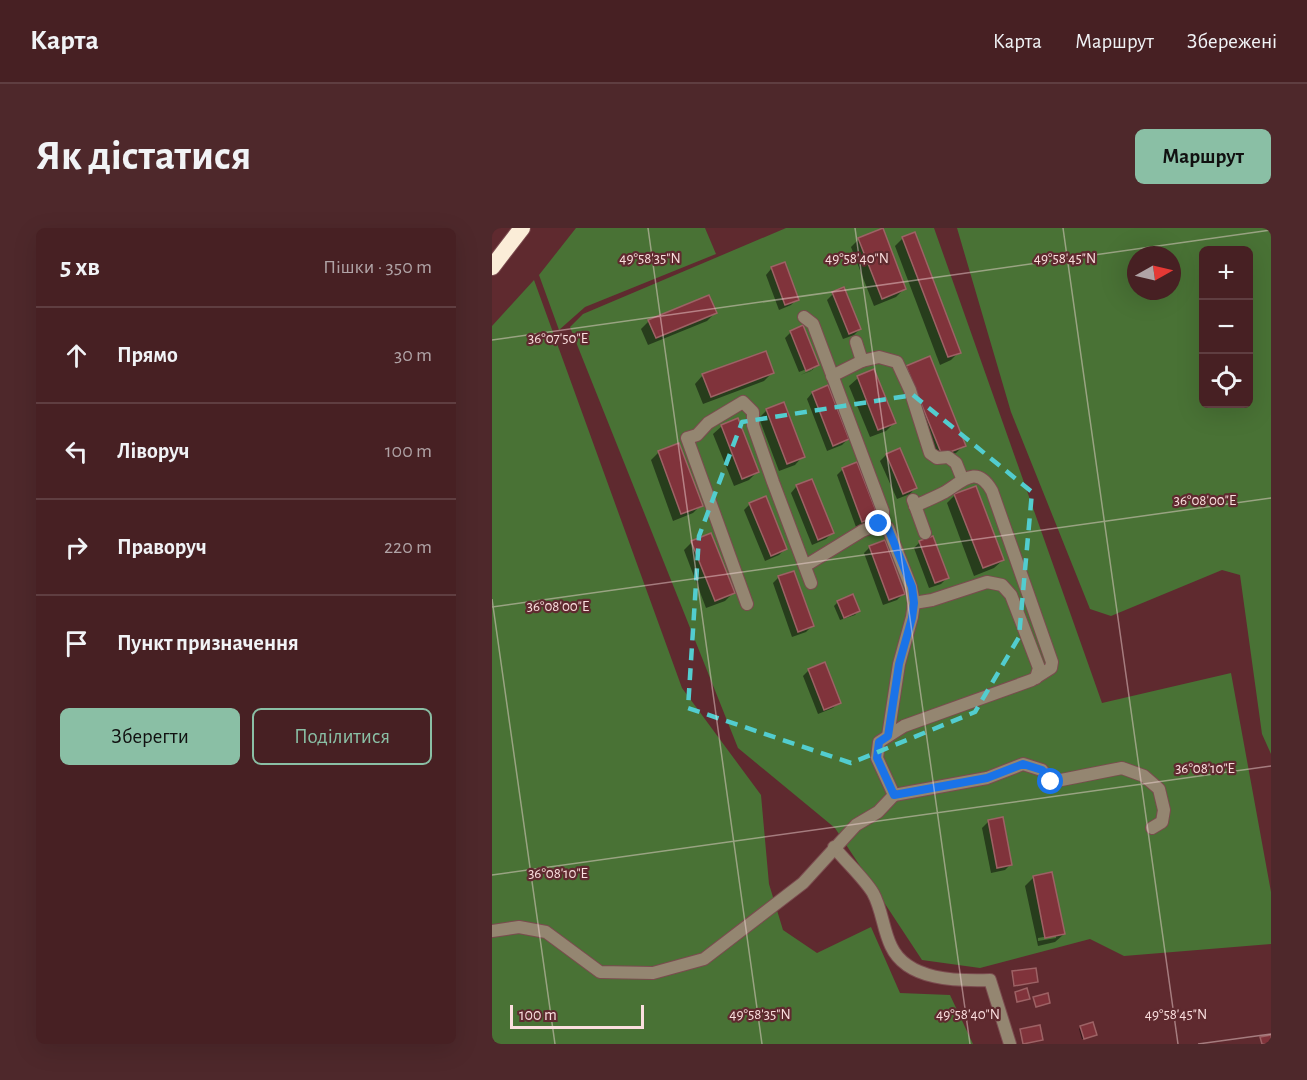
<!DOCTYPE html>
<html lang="uk">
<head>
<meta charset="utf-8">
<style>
	:root { --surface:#472023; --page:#4e282b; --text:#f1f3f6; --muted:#b0a3a6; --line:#5f3e41; --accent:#8abfa5 }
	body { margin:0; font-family:"Alegreya Sans",sans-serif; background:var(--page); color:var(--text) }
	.controls { position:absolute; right:18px; top:18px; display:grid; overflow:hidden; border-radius:9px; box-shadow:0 6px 24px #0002 }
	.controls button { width:54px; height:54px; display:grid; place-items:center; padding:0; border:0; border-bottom:2px solid var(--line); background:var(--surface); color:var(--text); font:30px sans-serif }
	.compass { position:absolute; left:635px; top:18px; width:54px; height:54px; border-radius:50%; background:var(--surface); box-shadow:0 6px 24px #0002; rotate:82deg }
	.scale { position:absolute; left:18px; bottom:15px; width:134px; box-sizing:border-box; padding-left:6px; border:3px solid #fbdfdf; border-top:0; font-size:16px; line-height:21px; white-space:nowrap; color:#fbdfdf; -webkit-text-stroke:4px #5f2a2f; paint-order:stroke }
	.stop { position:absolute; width:18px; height:18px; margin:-14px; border:4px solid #1a73e8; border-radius:50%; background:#fff }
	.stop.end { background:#1a73e8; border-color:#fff; box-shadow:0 2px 6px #0008 }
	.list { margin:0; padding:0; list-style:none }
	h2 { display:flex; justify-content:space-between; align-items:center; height:78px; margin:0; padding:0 24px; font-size:26px }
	h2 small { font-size:20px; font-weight:400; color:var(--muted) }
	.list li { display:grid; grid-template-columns:39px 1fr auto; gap:18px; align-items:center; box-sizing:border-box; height:96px; padding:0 24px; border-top:2px solid var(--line) }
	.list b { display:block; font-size:22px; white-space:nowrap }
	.list em { font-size:20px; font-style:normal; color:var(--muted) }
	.actions { display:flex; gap:12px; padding:18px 24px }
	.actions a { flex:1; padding:14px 0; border:2px solid var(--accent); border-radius:9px; text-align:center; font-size:21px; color:var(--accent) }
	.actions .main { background:var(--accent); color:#111 }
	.icon { flex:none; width:33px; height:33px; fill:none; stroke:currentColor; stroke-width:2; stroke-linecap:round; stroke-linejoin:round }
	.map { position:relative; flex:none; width:779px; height:816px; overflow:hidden; border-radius:9px }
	header { display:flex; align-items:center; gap:36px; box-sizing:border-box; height:84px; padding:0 30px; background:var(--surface); border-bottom:2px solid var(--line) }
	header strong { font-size:28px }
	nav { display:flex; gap:33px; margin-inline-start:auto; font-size:21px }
	.intro { display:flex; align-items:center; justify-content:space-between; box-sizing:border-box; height:144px; padding:0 36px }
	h1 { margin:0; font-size:42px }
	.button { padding:15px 27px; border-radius:9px; background:var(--accent); color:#111; font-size:21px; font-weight:700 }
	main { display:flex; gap:36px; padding:0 36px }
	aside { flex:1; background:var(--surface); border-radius:9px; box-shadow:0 6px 24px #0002 }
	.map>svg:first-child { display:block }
	.green { fill:#497235; fill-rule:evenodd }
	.shadow { fill:#0007; fill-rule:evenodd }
	.building { fill:#80333b; stroke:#9d6265; stroke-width:1.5 }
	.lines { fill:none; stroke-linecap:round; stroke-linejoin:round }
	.minor-casing { stroke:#7b4b4f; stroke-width:14 }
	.highway-casing { stroke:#7b4b4f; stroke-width:18 }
	.minor { stroke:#948671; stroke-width:12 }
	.highway { stroke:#fbedd8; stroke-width:16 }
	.route { stroke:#1a73e8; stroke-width:8 }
	.marked { fill:none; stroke:#52cdcf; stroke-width:4.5; stroke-dasharray:12 8; stroke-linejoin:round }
	.ticks { fill:none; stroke:#fbdfdf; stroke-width:1.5; stroke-opacity:0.45 }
	.ticks-label { font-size:15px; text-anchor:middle; fill:#fbdfdf; stroke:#5f2a2f; stroke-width:4.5; stroke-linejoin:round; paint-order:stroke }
</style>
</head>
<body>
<header>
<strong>Карта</strong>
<nav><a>Карта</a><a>Маршрут</a><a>Збережені</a></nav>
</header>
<div class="intro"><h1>Як дістатися</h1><a class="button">Маршрут</a></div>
<main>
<aside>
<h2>5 хв<small>Пішки · 350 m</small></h2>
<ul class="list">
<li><svg class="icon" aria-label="ahead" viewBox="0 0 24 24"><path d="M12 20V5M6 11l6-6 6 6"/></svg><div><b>Прямо</b></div><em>30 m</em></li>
<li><svg class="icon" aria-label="left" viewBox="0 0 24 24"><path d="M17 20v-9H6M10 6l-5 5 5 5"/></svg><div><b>Ліворуч</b></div><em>100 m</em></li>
<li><svg class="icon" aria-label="right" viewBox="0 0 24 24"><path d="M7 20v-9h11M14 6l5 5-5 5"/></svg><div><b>Праворуч</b></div><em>220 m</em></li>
<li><svg class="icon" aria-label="arrive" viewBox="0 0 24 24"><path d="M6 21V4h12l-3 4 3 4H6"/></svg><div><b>Пункт призначення</b></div></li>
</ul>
<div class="actions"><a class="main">Зберегти</a><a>Поділитися</a></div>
</aside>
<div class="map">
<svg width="779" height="816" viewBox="0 0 779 816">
	<rect width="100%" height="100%" fill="#5f2a2f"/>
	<g class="green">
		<path d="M84,0h129l11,26 -131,53 -26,23 -20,-55z"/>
		<path d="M294,0h148l168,475 129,-30 40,219v52l-147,12 -34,-17 -110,29 -58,-8 -87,-132 -97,-80 -168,-421 13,-13z"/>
		<path d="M465,0h314v526l-9,-20 -22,-159 -18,-5 -111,46 -21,-7 -79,-197zM756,22v154h-44v-154zM644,27h36v36h-36z"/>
		<path d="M42,52l148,408 79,107 8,89 14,46 34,23 54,-26 29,66 50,2 23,49h-481v-718z"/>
	</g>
	<g class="shadow">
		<path d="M411,10l56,114 -8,8 -11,5 -45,-119z"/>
		<path d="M367,11l45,50 -8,8 -22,9 -23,-59z"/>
		<path d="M292,36l13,35 -6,6 -12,5 -13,-35 5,-6z"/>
		<path d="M341,66l27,35 -6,6 -11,4 -16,-39z"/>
		<path d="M223,85l-8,8 -59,24 -7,-16 8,-8z"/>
		<path d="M299,104l26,33 -6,6 -11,4 12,-5v-3l-13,5 -14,-34z"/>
		<path d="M415,139l57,78 -8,8 -22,9 -35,-87z"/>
		<path d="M381,143l21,52 -8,8 -16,6 -21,-51 9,-8z"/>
		<path d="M280,145l-8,8 -61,23 -8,-20 8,-9z"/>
		<path d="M320,165l36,46 -6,6 -15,6 -20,-52z"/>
		<path d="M275,182l36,46 -8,9 -16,6 -20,-53z"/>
		<path d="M230,198l35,46 -8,8 -15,6 -21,-52z"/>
		<path d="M407,222l16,38 -5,6 -13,5 -17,-38 6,-6z"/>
		<path d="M167,224l42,53 -8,8 -20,8 -22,-61z"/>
		<path d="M351,241l33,47 -6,6 -14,5 -19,-52z"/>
		<path d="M319,253l21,52 -6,6 -14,6 -21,-52 5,-6z"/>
		<path d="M463,267l48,65 -9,8 -20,8 -27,-73z"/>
		<path d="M258,276l35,45 -6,6 -14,6 -21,-51z"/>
		<path d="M200,314l41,51 -8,8 -19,7 -22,-58z"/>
		<path d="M428,314l27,36 -6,6 -12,4 -15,-40z"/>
		<path d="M378,319l33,47 -6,6 -14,5 -19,-52z"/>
		<path d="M287,349l33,49 -6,6 -14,5 -19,-54z"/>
		<path d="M346,374l20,9 -3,4 -15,5 -6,-14z"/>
		<path d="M317,442l30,32 -6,6 -15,6 -15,-38z"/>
		<path d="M496,594l23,42 -6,6 -14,3 -9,-45z"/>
		<path d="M559,646l13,60 -9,8 -17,4 -13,-60 8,-8zM564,707v3l-18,3v-3z"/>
		<path d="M543,742v13l-22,3 -1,-13z"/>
		<path d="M589,799l14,8 -13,4 -3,-10z"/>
	</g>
	<g class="building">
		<path d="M391,0l23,61 -24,10 -24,-61z"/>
		<path d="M423,4l46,121 -13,4 -46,-120z"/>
		<path d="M293,34l14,38 -14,5 -14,-38z"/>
		<path d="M352,59l17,42 -12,5 -17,-42z"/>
		<path d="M217,67l8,18 -61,25 -8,-18z"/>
		<path d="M311,97l16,40 -13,6 -16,-40z"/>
		<path d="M274,123l8,22 -63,24 -9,-23z"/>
		<path d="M438,128l36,90 -24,9 -36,-89z"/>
		<path d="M382,141l22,54 -18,7 -21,-54z"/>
		<path d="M336,157l21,54 -16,7 -21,-54z"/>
		<path d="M292,174l21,55 -18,7 -21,-55z"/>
		<path d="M246,190l21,54 -17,7 -21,-54z"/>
		<path d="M187,215l24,63 -22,8 -23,-63z"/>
		<path d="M408,220l17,40 -14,6 -17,-40z"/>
		<path d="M365,234l21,54 -16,6 -20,-54z"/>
		<path d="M320,251l22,54 -16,7 -22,-55z"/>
		<path d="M484,258l28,74 -21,8 -29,-74z"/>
		<path d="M274,268l21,53 -16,7 -22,-53z"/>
		<path d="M219,305l24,60 -20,8 -24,-60z"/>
		<path d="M441,308l16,42 -14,5 -16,-42z"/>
		<path d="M393,312l20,54 -16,6 -20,-54z"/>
		<path d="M302,343l20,55 -16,6 -20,-56z"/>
		<path d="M361,366l7,17 -16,7 -7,-17z"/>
		<path d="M333,434l16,41 -17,7 -16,-41z"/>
		<path d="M511,589l9,48 -15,3 -9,-48z"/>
		<path d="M560,644l13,62 -20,4 -12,-62z"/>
		<path d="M544,740l2,14 -24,4 -2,-15z"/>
		<path d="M535,760l3,11 -13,3 -2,-10z"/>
		<path d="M556,765l2,10 -14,4 -3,-10z"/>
		<path d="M601,794l4,13 -13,4 -4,-13z"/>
		<path d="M548,797l3,15 -20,4 -3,-15z"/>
		<path d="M779,807v9h-9l-2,-7z"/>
	</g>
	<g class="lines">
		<defs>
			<g id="minor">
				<path d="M312,89l9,7 70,187v8l-4,5 -17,7 -57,35"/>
				<path d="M364,114l6,19"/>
				<path d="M340,148l30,-15 17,-4 18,5 13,28 20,63 7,5 11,-1 8,6 6,15"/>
				<path d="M421,272l12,33"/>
				<path d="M387,296l9,4 23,59 3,16 -2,14 -13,47 -11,72"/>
				<path d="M422,375l18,-3 55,-18 15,3 9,10 28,73 -3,10"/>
				<path d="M255,376l-60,-166 10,-3 11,-12 35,-21 10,10v13l20,57 38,101"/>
				<path d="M402,567l93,-17 36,-14 19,6 9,12 71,-14 22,8 15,13 5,21 -2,12 -10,6"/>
				<path d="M342,619c11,14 30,31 39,46 9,16 10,37 18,53 16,35 67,35 99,34l20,64"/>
				<path d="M0,703l27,-4 27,5 54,40 53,1 51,-14 99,-76 53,-58 22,-13 16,-17 -17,-37 2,-16 25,-16 128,-46 19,-12 1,-6 -60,-171c-15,-27 -29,-10 -47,1 -9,5 -20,9 -30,14"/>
			</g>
			<path id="highway" d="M0,39l30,-39"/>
		</defs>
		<use href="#minor" class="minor-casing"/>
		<use href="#highway" class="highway-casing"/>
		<use href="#minor" class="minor"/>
		<use href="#highway" class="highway"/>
	</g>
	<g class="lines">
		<path class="route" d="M387,296l9,4 24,59 2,16 -2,15 -13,46 -11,72 -9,6 -2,16 17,37 93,-17 36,-14 19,6 9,12"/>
	</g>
	<path class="marked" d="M421,167l119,97 -13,145 -44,75 -124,51 -163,-55 11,-172 43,-114z"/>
	<path class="ticks" d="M156,0l114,816M363,0l115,816M571,0l115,816M779,0v2M0,112l779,-110M0,371l63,445M0,379l779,-109M0,647l779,-109M706,816l73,-10"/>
	<g class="ticks-label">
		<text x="158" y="35">49°58'35"N</text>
		<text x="365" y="35">49°58'40"N</text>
		<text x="573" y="35">49°58'45"N</text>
		<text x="66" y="115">36°07'50"E</text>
		<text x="713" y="277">36°08'00"E</text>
		<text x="66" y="383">36°08'00"E</text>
		<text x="713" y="545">36°08'10"E</text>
		<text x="66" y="650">36°08'10"E</text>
		<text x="268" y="791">49°58'35"N</text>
		<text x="476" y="791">49°58'40"N</text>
		<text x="684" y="791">49°58'45"N</text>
	</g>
</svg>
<div class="controls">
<button>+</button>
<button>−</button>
<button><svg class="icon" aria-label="locate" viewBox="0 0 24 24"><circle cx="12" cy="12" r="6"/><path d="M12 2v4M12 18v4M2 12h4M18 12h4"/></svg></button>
</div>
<svg class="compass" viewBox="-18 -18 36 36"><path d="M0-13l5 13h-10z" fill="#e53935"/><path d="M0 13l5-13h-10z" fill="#b0a3a6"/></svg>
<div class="scale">100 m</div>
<div class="stop" style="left:559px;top:554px"></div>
<div class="stop end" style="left:387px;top:296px"></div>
</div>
</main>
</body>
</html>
